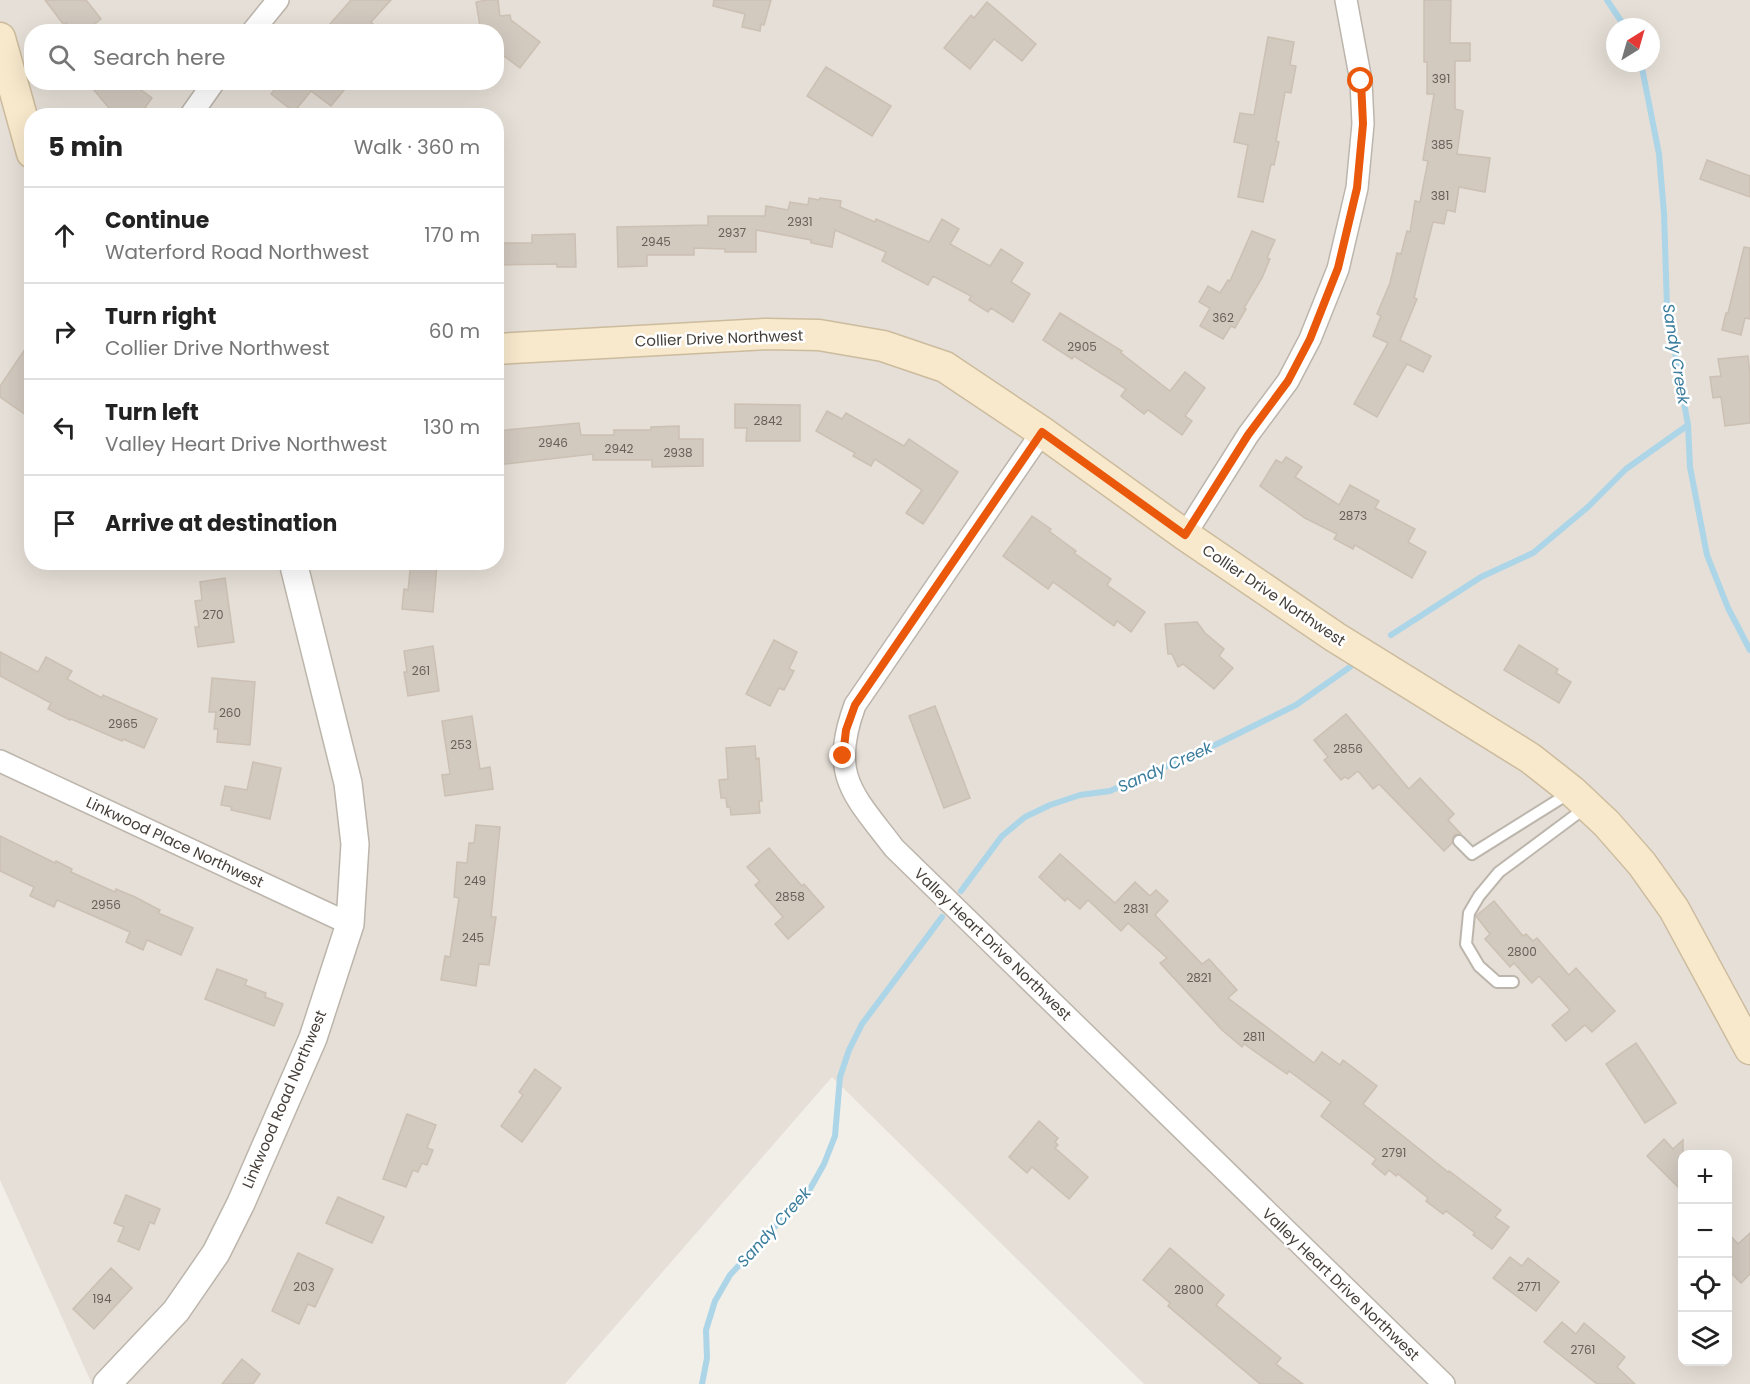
<!DOCTYPE html>
<html lang="en">
<head>
<meta charset="utf-8">
<style>
	:root { --surface:#fff; --page:#f6f6f6; --text:#222; --muted:#767676; --line:#e0e0e0 }
	body { margin:0; font-family:Poppins,sans-serif; background:var(--page); color:var(--text) }
	.controls { position:absolute; right:18px; bottom:18px; display:grid; overflow:hidden; border-radius:12px; box-shadow:0 6px 24px #0002 }
	.controls button { width:54px; height:54px; display:grid; place-items:center; padding:0; border:0; border-bottom:2px solid var(--line); background:var(--surface); color:var(--text); font:30px sans-serif }
	.compass { position:absolute; left:1606px; top:18px; width:54px; height:54px; border-radius:50%; background:var(--surface); box-shadow:0 6px 24px #0002; rotate:37deg }
	.stop { position:absolute; width:18px; height:18px; margin:-14px; border:4px solid #ea580c; border-radius:50%; background:#fff }
	.stop.end { background:#ea580c; border-color:#fff; box-shadow:0 2px 6px #0008 }
	.list { margin:0; padding:0; list-style:none }
	h2 { display:flex; justify-content:space-between; align-items:center; height:78px; margin:0; padding:0 24px; font-size:26px }
	h2 small { font-size:20px; font-weight:400; color:var(--muted) }
	.list li { display:grid; grid-template-columns:39px 1fr auto; gap:18px; align-items:center; box-sizing:border-box; height:96px; padding:0 24px; border-top:2px solid var(--line) }
	.list b { display:block; font-size:22px; white-space:nowrap }
	.list p { margin:0; font-size:20px; white-space:nowrap; color:var(--muted) }
	.list em { font-size:20px; font-style:normal; color:var(--muted) }
	.icon { flex:none; width:33px; height:33px; fill:none; stroke:currentColor; stroke-width:2; stroke-linecap:round; stroke-linejoin:round }
	.map { position:relative; flex:none; width:1750px; height:1384px; overflow:hidden }
	.search { position:absolute; background:var(--surface); box-shadow:0 6px 24px #0002; left:24px; top:24px; width:480px; height:66px; display:flex; align-items:center; gap:15px; box-sizing:border-box; padding:0 21px; border-radius:24px; color:var(--muted); font-size:22px }
	.panel { position:absolute; background:var(--surface); box-shadow:0 6px 24px #0002; left:24px; top:108px; width:480px; height:462px; border-radius:24px }
	.map>svg:first-child { display:block }
	.residential { fill:#e5dfd7; fill-rule:evenodd }
	.lines { fill:none; stroke-linecap:round; stroke-linejoin:round }
	.stream { stroke:#acd5e8; stroke-width:6 }
	.building { fill:#d2c9bf; stroke:#ccc0b3; stroke-width:1.5 }
	.service-casing { stroke:#bcb5ac; stroke-width:14 }
	.minor-casing { stroke:#bcb5ac; stroke-width:24 }
	.tertiary-casing { stroke:#bcb5ac; stroke-width:30 }
	.secondary-casing { stroke:#ccbb9d; stroke-width:33 }
	.service { stroke:#fff; stroke-width:10 }
	.minor { stroke:#fff; stroke-width:21 }
	.tertiary { stroke:#fff; stroke-width:27 }
	.secondary { stroke:#f8e9cc; stroke-width:30 }
	.route { stroke:#ea580c; stroke-width:8 }
	.labels { text-anchor:middle; dominant-baseline:central; stroke-width:5; stroke-linejoin:round; paint-order:stroke }
	.number-label { font-size:12px; fill:#68615a }
	.street-label { font-size:15px; fill:#453e38; stroke:#fff }
	.water-label { font-size:16px; font-style:italic; fill:#3b7d9d; stroke:#fff }
</style>
</head>
<body>
<div class="map">
<svg width="1750" height="1384" viewBox="0 0 1750 1384">
	<rect width="100%" height="100%" fill="#f2eee8"/>
	<path class="residential" d="M0,0h1750v1384h-606l-312,-307 -267,307h-473l-92,-204zM1615,27h36v36h-36zM32,32h464v50h-464zM32,116h464v446h-464zM1682,1154h46v208h-46z"/>
	<g class="lines">
		<g class="stream">
			<path d="M1607,0l18,27"/>
			<path d="M1641,63l18,91 5,59 3,94 21,118 2,42 17,88 21,53 22,42"/>
			<path d="M1391,635l90,-58 52,-24 55,-46 38,-38 62,-44"/>
			<path d="M961,891l41,-55 23,-19 25,-12 30,-10 30,-4 107,-47 79,-39 54,-38"/>
			<path d="M702,1384l5,-26 -1,-28 9,-29 15,-26 80,-86 14,-25 11,-28 5,-59 9,-27 13,-26 80,-107"/>
		</g>
	</g>
	<g class="building">
		<path d="M45,0h41l15,19 -16,13h-12l-7,-9 -2,2z"/>
		<path d="M351,0h40l-20,22 10,10h-58z"/>
		<path d="M486,0h12l2,16 10,-1 1,5 29,22 -20,26 -24,-18v-18h-15l-5,-30z"/>
		<path d="M714,0h57l-7,25 -3,-1 -1,7 -18,-4 3,-13 -32,-8z"/>
		<path d="M1424,0h27l-1,43h20v18h-15v48l8,2 -6,43 33,4 -5,34 -26,-5 -4,25 -8,-2 -3,14 -11,-2 -19,76 3,1 -17,41 31,16 -8,16 -16,-8 -30,53 -23,-13 34,-61 -15,-7 8,-20 -4,-2 13,-31 7,-30 4,1 6,-23 3,1 5,-31 5,1 8,-41 -5,-1 11,-66h-7v-32h-3z"/>
		<path d="M987,2l49,42 -14,17 -28,-22 -24,30 -26,-21 27,-33 3,3z"/>
		<path d="M1268,37l26,5 -4,23 6,1 -5,27 -6,-1 -9,49 3,1 -5,23 -3,-1 -8,38 -25,-5 10,-52 -14,-3 6,-29 14,2z"/>
		<path d="M826,67l65,39 -19,30 -65,-40z"/>
		<path d="M87,82h43l22,16 -13,18h-34l5,-7z"/>
		<path d="M281,82h54l9,8 -13,16 -20,-15 -17,21 -23,-18z"/>
		<path d="M1707,160l43,16v21l-50,-18z"/>
		<path d="M809,198l10,2 1,-2 21,3 -1,6 35,15 1,-3 53,23 13,-23 17,10 -9,15 40,22 11,-17 22,14 -12,19 19,12 -17,28 -22,-14 -3,4 -19,-12 2,-4 -38,-20 -5,9 -46,-24 4,-9 -51,-22 -3,17 -21,-4v-3l-55,-10v22h-31v-3l-31,-1v7h-47v11l-29,1 -1,-40 91,-2v-9h57l1,-10 22,4 2,-8 18,3z"/>
		<path d="M1252,231l23,9 -8,18 3,1 -8,19 -18,30 2,1 -11,19 -4,-2 -8,13 -23,-13 10,-18 -11,-6 9,-16 12,7 8,-13 2,1z"/>
		<path d="M575,234l1,33h-19v-3l-61,1v-22h36v-8z"/>
		<path d="M1744,247l6,1v71l-5,-1 -4,17 -19,-5 4,-17h2z"/>
		<path d="M1060,313l62,38 -1,2 49,38 15,-19 20,16 -20,28 7,5 -10,14 -34,-25 -4,4 -23,-18 5,-7 -52,-33 -2,3 -29,-19z"/>
		<path d="M32,339v80l-32,-22v-11z"/>
		<path d="M1748,356l2,19v48l-25,3 -4,-29 -8,1 -3,-21 11,-1 -3,-17z"/>
		<path d="M735,404l65,1v36h-54l1,-13h-12z"/>
		<path d="M827,411l15,8 4,-6 58,33 5,-7 49,33 -35,52 -17,-11 16,-23 -47,-31 -4,7 -18,-10 2,-3 -39,-22z"/>
		<path d="M579,423l2,12h33v-5h37v-3l28,-1v13h24v27l-51,1v-7h-59v-6l-97,11v-34z"/>
		<path d="M1286,457l16,10 -7,10 44,28 11,-20 29,16 -4,7 40,21 -7,13 18,10 -14,26 -57,-33 -2,4 -19,-10 3,-5 -32,-16 -45,-32 16,-26 6,3z"/>
		<path d="M1032,516l19,13 -2,2 27,20 -2,2 37,26 -4,6 38,27 -14,20 -14,-11 -3,5 -61,-44 -5,7 -45,-33z"/>
		<path d="M411,562l26,3 -4,47 -31,-3 2,-20 4,1z"/>
		<path d="M225,578l9,64 -36,5 -3,-20h4l-4,-26 7,-1 -2,-18z"/>
		<path d="M1197,622l8,11 19,16 -5,7 14,12 -19,21 -31,-25 -5,3 -6,-13h-4l-3,-30z"/>
		<path d="M774,640l23,12 -8,17 5,2 -10,19 -5,-2 -9,18 -24,-12z"/>
		<path d="M1519,645l39,24 -2,4 15,9 -12,21 -55,-33z"/>
		<path d="M433,646l6,45 -31,5 -4,-24h3l-3,-21z"/>
		<path d="M0,652l38,20 8,-15 26,14 -5,8 35,19 1,-3 54,24 -13,29 -21,-9 -1,2 -51,-22 -1,1 -22,-11 3,-6 -51,-27z"/>
		<path d="M212,678l43,4 -5,63 -33,-3 1,-13h-4l2,-17h-7z"/>
		<path d="M935,706l35,92 -26,10 -35,-92z"/>
		<path d="M1346,714l63,75 11,-11 34,36 -6,6 13,14 -7,1 -2,8 -8,8 -65,-67 -6,5 -15,-18 -10,8 -3,-2 -4,3 -17,-20 4,-3 -14,-17z"/>
		<path d="M472,716l8,53 10,-2 3,22 -48,7 -3,-21 8,-1 -8,-53z"/>
		<path d="M755,746l1,13 3,-1 3,43h-3l1,12 -29,2 -1,-8h-3l-1,-9h-5l-2,-18 9,-1 -2,-31z"/>
		<path d="M253,762l28,6 -11,51 -39,-9 1,-3 -11,-2 4,-19 22,4z"/>
		<path d="M476,825l24,2 -9,90h5l-7,48 -10,-1 -3,22 -35,-6 4,-24 5,1 9,-59 -5,-1 3,-35 10,1 2,-20h5z"/>
		<path d="M0,836l55,27 1,-2 16,8 -1,3 44,20 1,-3 19,8 25,13 -2,3 35,15 -12,27 -34,-15 -4,10 -17,-8 4,-10 -73,-32 -3,7 -24,-11 4,-9 -34,-16z"/>
		<path d="M769,848l33,38 2,-2 20,23 -36,32 -13,-15 8,-7 -28,-32 5,-4 -13,-14z"/>
		<path d="M1060,854l55,49 20,-21 15,14 6,-6 12,11 -13,14 47,49 7,-5 28,31 -9,8 86,65 8,-11 18,13 3,-5 34,26 -14,18 85,68 1,-1 52,39 -6,7 14,10 -17,22 -19,-14 2,-2 -29,-22 -3,3 -17,-13 2,-3 -30,-24 -2,2 -7,-6 -4,5 -13,-11 4,-5 -55,-43 10,-14 -42,-31 -2,3 -43,-30 -2,3 -20,-17 -62,-67 7,-5 -39,-35 -7,8 -33,-31 -8,9 -13,-11 -2,3 -26,-24z"/>
		<path d="M1494,901l29,35 3,-2 7,7 4,-3 32,37 7,-7 39,43 -23,21 -7,-7 -19,16 -14,-16 18,-15 -31,-34 -7,7 -18,-20 -4,4 -25,-28 5,-5 -14,-18z"/>
		<path d="M217,969l30,11 -2,5 21,8 -1,4 18,7 -9,22 -69,-27z"/>
		<path d="M1636,1043l40,60 -31,20 -39,-59z"/>
		<path d="M535,1069l26,19 -39,54 -21,-16 22,-31 -4,-3z"/>
		<path d="M407,1114l29,11 -9,23 6,2 -6,15 -5,-2 -4,9 -5,-2 -7,17 -23,-8z"/>
		<path d="M1039,1121l19,17 -3,4 3,3 -3,3 33,29 -19,22 -37,-32 -5,6 -18,-16z"/>
		<path d="M1664,1139l9,10 10,-9v52l-36,-36z"/>
		<path d="M126,1195l34,14 -6,15 -4,-2 -11,28 -21,-9 6,-14 -10,-4z"/>
		<path d="M338,1197l46,20 -12,26 -46,-20z"/>
		<path d="M1728,1233l10,11 12,-11v41l-9,9 -13,-13z"/>
		<path d="M1170,1248l54,47 -8,10 65,53 -5,6 27,20h-43l-92,-78 2,-3 -27,-23z"/>
		<path d="M298,1253l35,16 -18,38 -7,-3 -9,20 -27,-13z"/>
		<path d="M1510,1257l12,9 6,-8 31,24 -23,29 -43,-33z"/>
		<path d="M111,1268l21,20 -38,41 -21,-20z"/>
		<path d="M1562,1322l14,12 8,-11 41,34 -8,10 18,17h-38l-53,-42z"/>
		<path d="M242,1359l18,15 -7,10h-31z"/>
	</g>
	<g class="lines">
		<defs>
			<g id="service">
				<path d="M1459,841l13,13 99,-62"/>
				<path d="M1513,982h-16l-18,-16 -13,-22 3,-31 10,-17 20,-24 86,-64"/>
			</g>
			<g id="minor">
				<path d="M252,32l26,-32"/>
				<path d="M190,116l24,-34"/>
				<path d="M1042,432l-187,273c-26,71 -2,89 39,143l550,536"/>
				<path d="M1185,535l63,-100 40,-54 22,-42 28,-70 19,-81 6,-64 -2,-43 -15,-81"/>
				<path d="M0,761l350,163"/>
			</g>
			<path id="tertiary" d="M107,1384l69,-73 40,-58 25,-50 72,-165 37,-114 5,-80 -7,-61 -55,-221"/>
			<g id="secondary">
				<path d="M0,38l32,115"/>
				<path d="M496,349l270,-15 53,1 64,11 62,21 97,65 143,103 150,102 195,121 42,33 35,33 35,40 32,45 76,140"/>
			</g>
		</defs>
		<use href="#service" class="service-casing"/>
		<use href="#minor" class="minor-casing"/>
		<use href="#tertiary" class="tertiary-casing"/>
		<use href="#secondary" class="secondary-casing"/>
		<use href="#service" class="service"/>
		<use href="#minor" class="minor"/>
		<use href="#tertiary" class="tertiary"/>
		<use href="#secondary" class="secondary"/>
	</g>
	<g class="lines">
		<path class="route" d="M843,756l3,-26 9,-25 187,-273 143,103 63,-100 40,-54 22,-42 28,-71 19,-80 6,-64 -2,-43"/>
	</g>
	<g class="labels">
		<g class="number-label">
			<text x="1441" y="78">391</text>
			<text x="1442" y="144">385</text>
			<text x="1440" y="195">381</text>
			<text x="800" y="221">2931</text>
			<text x="732" y="232">2937</text>
			<text x="656" y="241">2945</text>
			<text x="1223" y="317">362</text>
			<text x="1082" y="346">2905</text>
			<text x="768" y="420">2842</text>
			<text x="553" y="442">2946</text>
			<text x="619" y="448">2942</text>
			<text x="678" y="452">2938</text>
			<text x="1353" y="515">2873</text>
			<text x="213" y="614">270</text>
			<text x="421" y="670">261</text>
			<text x="230" y="712">260</text>
			<text x="123" y="723">2965</text>
			<text x="461" y="744">253</text>
			<text x="1348" y="748">2856</text>
			<text x="475" y="880">249</text>
			<text x="790" y="896">2858</text>
			<text x="106" y="904">2956</text>
			<text x="1136" y="908">2831</text>
			<text x="473" y="937">245</text>
			<text x="1522" y="951">2800</text>
			<text x="1199" y="977">2821</text>
			<text x="1254" y="1036">2811</text>
			<text x="1394" y="1152">2791</text>
			<text x="304" y="1286">203</text>
			<text x="1529" y="1286">2771</text>
			<text x="1189" y="1289">2800</text>
			<text x="102" y="1298">194</text>
			<text x="1583" y="1349">2761</text>
		</g>
		<g class="street-label">
			<text transform="translate(719 338) rotate(-2)">Collier Drive Northwest</text>
			<text transform="translate(1274 595) rotate(34)">Collier Drive Northwest</text>
			<text transform="translate(175 842) rotate(25)">Linkwood Place Northwest</text>
			<text transform="translate(993 944) rotate(44)">Valley Heart Drive Northwest</text>
			<text transform="translate(284 1099) rotate(-67)">Linkwood Road Northwest</text>
			<text transform="translate(1341 1284) rotate(44)">Valley Heart Drive Northwest</text>
		</g>
		<g class="water-label">
			<text transform="translate(1676 354) rotate(81)">Sandy Creek</text>
			<text transform="translate(1165 767) rotate(-24)">Sandy Creek</text>
			<text transform="translate(774 1227) rotate(-48)">Sandy Creek</text>
		</g>
	</g>
</svg>
<div class="controls">
<button>+</button>
<button>−</button>
<button><svg class="icon" aria-label="locate" viewBox="0 0 24 24"><circle cx="12" cy="12" r="6"/><path d="M12 2v4M12 18v4M2 12h4M18 12h4"/></svg></button>
<button><svg class="icon" aria-label="layers" viewBox="0 0 24 24"><path d="M12 4l9 5-9 5-9-5zM3 14l9 5 9-5"/></svg></button>
</div>
<svg class="compass" viewBox="-18 -18 36 36"><path d="M0-13l5 13h-10z" fill="#e53935"/><path d="M0 13l5-13h-10z" fill="#767676"/></svg>
<div class="stop" style="left:1361px;top:81px"></div>
<div class="stop end" style="left:843px;top:756px"></div>
<div class="search"><svg class="icon" aria-label="search" viewBox="0 0 24 24"><circle cx="10" cy="10" r="6"/><path d="M15 15l6 6"/></svg>Search here</div>
<section class="panel">
<h2>5 min<small>Walk · 360 m</small></h2>
<ul class="list">
<li><svg class="icon" aria-label="ahead" viewBox="0 0 24 24"><path d="M12 20V5M6 11l6-6 6 6"/></svg><div><b>Continue</b><p>Waterford Road Northwest</p></div><em>170 m</em></li>
<li><svg class="icon" aria-label="right" viewBox="0 0 24 24"><path d="M7 20v-9h11M14 6l5 5-5 5"/></svg><div><b>Turn right</b><p>Collier Drive Northwest</p></div><em>60 m</em></li>
<li><svg class="icon" aria-label="left" viewBox="0 0 24 24"><path d="M17 20v-9H6M10 6l-5 5 5 5"/></svg><div><b>Turn left</b><p>Valley Heart Drive Northwest</p></div><em>130 m</em></li>
<li><svg class="icon" aria-label="arrive" viewBox="0 0 24 24"><path d="M6 21V4h12l-3 4 3 4H6"/></svg><div><b>Arrive at destination</b></div></li>
</ul>
</section>
</div>
</body>
</html>
